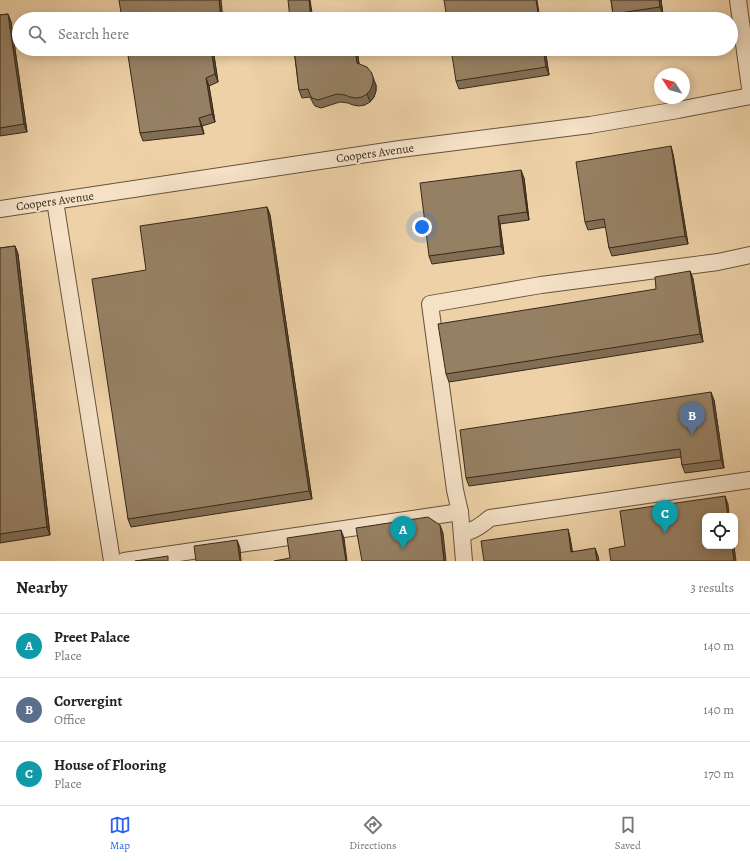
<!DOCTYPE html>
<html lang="en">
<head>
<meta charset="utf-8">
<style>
	:root { --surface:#fff; --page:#f6f6f6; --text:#222; --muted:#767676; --line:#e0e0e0; --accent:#2563eb }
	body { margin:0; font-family:Alegreya,serif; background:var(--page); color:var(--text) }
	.controls { position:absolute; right:12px; bottom:12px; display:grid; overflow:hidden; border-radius:8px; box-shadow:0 2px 10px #0003 }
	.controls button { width:36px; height:36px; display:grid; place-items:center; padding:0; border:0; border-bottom:1px solid var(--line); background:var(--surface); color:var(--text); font:20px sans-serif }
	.compass { position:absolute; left:654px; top:68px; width:36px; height:36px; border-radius:50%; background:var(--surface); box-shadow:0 2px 10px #0003; rotate:306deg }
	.you { position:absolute; left:422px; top:227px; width:14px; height:14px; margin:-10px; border:3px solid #fff; border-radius:50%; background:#1a73e8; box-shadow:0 0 0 6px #1a73e833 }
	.badge { display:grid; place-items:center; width:26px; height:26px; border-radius:50%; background:var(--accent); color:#fff; font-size:13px; font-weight:700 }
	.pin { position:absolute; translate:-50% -33px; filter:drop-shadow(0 1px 2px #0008) }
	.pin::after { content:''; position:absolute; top:21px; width:14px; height:12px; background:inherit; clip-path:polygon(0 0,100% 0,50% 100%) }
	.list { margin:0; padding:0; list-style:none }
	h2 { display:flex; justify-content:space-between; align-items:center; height:52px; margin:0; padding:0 16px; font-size:17px }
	h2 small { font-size:13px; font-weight:400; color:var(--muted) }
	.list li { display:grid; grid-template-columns:26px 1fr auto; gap:12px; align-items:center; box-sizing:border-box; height:64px; padding:0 16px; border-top:1px solid var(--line) }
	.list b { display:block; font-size:15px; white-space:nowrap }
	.list p { margin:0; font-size:13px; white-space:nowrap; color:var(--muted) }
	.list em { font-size:13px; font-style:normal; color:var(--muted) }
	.icon { flex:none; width:22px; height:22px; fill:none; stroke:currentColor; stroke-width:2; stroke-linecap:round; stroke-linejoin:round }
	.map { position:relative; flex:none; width:750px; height:561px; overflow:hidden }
	.search { position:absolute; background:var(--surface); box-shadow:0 2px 10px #0003; left:12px; right:12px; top:12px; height:44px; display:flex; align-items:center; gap:10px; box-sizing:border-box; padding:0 14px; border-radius:22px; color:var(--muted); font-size:15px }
	.sheet { height:244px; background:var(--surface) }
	nav { display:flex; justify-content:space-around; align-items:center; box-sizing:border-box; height:56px; border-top:1px solid var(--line); background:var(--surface); font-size:11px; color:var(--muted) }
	nav a { display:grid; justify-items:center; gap:2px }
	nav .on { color:var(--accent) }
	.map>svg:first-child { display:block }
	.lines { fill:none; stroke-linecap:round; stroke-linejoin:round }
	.minor-casing { stroke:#65533c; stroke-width:18 }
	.minor { stroke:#f4e1c6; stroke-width:16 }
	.wall { fill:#816e55; stroke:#372919 }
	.shaded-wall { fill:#695a45; stroke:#372919 }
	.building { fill:#968063; stroke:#372919 }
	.labels { text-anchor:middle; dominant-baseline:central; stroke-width:4; stroke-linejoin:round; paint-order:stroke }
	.street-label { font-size:12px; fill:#372919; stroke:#f4e1c6 }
</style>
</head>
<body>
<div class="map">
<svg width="750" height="561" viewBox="0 0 750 561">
	<rect width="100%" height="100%" fill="#eed1a7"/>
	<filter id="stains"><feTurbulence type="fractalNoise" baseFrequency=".005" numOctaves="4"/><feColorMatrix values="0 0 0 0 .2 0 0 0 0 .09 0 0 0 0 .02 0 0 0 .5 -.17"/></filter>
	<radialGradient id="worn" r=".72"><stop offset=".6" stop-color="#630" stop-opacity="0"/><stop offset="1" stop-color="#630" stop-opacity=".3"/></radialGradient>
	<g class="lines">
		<defs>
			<g id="minor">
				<path d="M738,0l12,88"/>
				<path d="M55,201l57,360"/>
				<path d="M0,209l400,-60 190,-24 88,-15 72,-14"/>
				<path d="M462,533c11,-1 20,-8 28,-15l260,-38"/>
				<path d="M124,561l336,-49"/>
				<path d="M464,561l-4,-49 -5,-22 -25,-186 111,-19 177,-23 32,-7"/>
			</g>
		</defs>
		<use href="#minor" class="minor-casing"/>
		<use href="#minor" class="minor"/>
	</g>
	<g class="wall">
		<path d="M611,0h50l2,15 -27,4h-22l-1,-5z"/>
		<path d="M8,14l3,8 16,110 -27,4v-121z"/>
		<path d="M213,49l5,33 -9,4 6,36 -13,4 2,8 -61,7 -3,-8z"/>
		<path d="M294,49h63l2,15 17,21v6l-2,6 -4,5 -5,3 -6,1 -6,-1 -5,-2 -8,-1 -19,6 -6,-2 -2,-3 -3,-6 -8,1 -3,-8z"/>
		<path d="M545,49l4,26 -90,14 -3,-8z"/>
		<path d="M673,154l15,90 -76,12 -3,-8 -3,-21 -18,3 -3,-8z"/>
		<path d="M524,178l5,42 -29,4 4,30 -72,10 -3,-8z"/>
		<path d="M267,207l3,8 42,284 -181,28 -3,-8 18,-249z"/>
		<path d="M15,246l3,8 32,281 -50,8v-295z"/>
		<path d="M690,271l3,8 10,63 -254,40 -3,-8 210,-85z"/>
		<path d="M714,400l10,68 -39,5 -3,-8 -1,-8 -212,29 -3,-8z"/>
	</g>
	<g class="shaded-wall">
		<path d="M219,0h2l2,19h-2z"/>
		<path d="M309,0h1l3,19h-2z"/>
		<path d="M536,0h1l3,19h-1z"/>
		<path d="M659,0h2l2,15 -3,-8z"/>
		<path d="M8,14l3,8 16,110 -3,-8z"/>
		<path d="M211,49h2l5,33 -3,-8z"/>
		<path d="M355,49h2l3,22 -3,-8z"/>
		<path d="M543,49h2l4,26 -3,-8z"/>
		<path d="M371,72l5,13v6l-2,6 -4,5 -3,-8z"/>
		<path d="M206,78l3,8 6,36 -3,-8z"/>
		<path d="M199,118l3,8 2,8 -3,-8z"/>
		<path d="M671,146l2,8 15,90 -3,-8z"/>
		<path d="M521,170l3,8 5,42 -2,-8z"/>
		<path d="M267,207l3,8 42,284 -3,-8z"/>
		<path d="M498,216l2,8 4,30 -3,-8z"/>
		<path d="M15,246l3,8 32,281 -3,-8z"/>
		<path d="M690,271l3,8 10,63 -3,-8z"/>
		<path d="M711,392l3,8 10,68 -3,-8z"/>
		<path d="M725,496l3,8 1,12h-1z"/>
		<path d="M440,525l3,8 3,28h-2z"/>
		<path d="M568,529l2,8 4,23 -3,-8z"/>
		<path d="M341,530l3,8 3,23h-1z"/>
		<path d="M237,540l3,8 1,13h-1z"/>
		<path d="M732,546h2l2,15h-2z"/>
		<path d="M595,548l3,8 1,5h-2z"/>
	</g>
	<g class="building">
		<path d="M119,0h100l2,19h-99z"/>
		<path d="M288,0h21l2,19h-21z"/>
		<path d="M444,0h92l3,19h-92z"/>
		<path d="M611,0h48l1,7 -47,7z"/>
		<path d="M8,14l16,110 -24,4v-113z"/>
		<path d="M351,16v3h-20z"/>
		<path d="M127,49h84l4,25 -9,4 6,36 -13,4 2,8 -61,7z"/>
		<path d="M294,49h61l2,14 10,4 4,5 2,5v6l-2,6 -4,5 -5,3 -6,1 -6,-1 -5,-2 -8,-1 -19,6 -6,-2 -2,-3 -2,-6 -9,1z"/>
		<path d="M451,49h92l3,18 -90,14z"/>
		<path d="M671,146l14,90 -76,12 -5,-29 -19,3 -9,-60z"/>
		<path d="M521,170l6,42 -29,4 3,30 -72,10 -9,-73z"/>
		<path d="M267,207l42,284 -181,28 -36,-240 54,-9 -6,-44z"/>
		<path d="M15,246l32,281 -47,7v-286z"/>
		<path d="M690,271l10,63 -254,40 -8,-50 218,-35 -1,-12z"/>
		<path d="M711,392l10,68 -39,5 -2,-16 -214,29 -6,-48z"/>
		<path d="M725,496l3,20h-23v30h27l2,15h-123l-2,-12 16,-3 -5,-35z"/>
		<path d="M428,517l12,8 4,36h-82l-6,-33z"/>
		<path d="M568,529l3,23 24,-4 2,13h-113l-3,-20z"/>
		<path d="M341,530l5,31h-72l16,-3 -3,-20z"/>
		<path d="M237,540l3,21h-44l-2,-15z"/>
		<path d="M168,556v5h-33z"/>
	</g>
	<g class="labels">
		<g class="street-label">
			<text transform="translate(375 153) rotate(-8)">Coopers Avenue</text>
			<text transform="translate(55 201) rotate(-8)">Coopers Avenue</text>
		</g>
	</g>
	<rect width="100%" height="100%" filter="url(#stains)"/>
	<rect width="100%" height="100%" fill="url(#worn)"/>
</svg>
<div class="controls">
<button><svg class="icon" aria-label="locate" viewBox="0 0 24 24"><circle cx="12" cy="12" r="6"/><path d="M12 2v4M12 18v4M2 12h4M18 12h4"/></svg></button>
</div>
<svg class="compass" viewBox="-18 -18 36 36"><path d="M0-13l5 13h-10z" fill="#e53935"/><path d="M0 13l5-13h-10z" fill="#767676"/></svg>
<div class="you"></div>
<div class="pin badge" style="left:403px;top:549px;background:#0f9aa8">A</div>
<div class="pin badge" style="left:692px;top:435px;background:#5c6f8a">B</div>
<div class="pin badge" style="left:665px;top:533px;background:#0f9aa8">C</div>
<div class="search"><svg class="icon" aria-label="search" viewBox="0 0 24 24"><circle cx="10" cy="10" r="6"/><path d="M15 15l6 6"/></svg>Search here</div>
</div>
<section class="sheet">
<h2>Nearby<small>3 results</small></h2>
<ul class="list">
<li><span class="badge" style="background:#0f9aa8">A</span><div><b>Preet Palace</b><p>Place</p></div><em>140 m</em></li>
<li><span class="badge" style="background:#5c6f8a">B</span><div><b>Corvergint</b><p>Office</p></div><em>140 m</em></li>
<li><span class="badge" style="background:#0f9aa8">C</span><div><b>House of Flooring</b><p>Place</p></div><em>170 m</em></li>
</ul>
</section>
<nav>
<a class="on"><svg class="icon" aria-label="map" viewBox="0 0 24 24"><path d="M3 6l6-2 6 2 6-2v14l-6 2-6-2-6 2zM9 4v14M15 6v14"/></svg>Map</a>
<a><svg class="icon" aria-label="directions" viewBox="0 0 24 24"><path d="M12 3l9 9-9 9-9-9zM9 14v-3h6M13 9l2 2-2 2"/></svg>Directions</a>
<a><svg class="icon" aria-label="saved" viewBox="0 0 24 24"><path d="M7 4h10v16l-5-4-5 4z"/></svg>Saved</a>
</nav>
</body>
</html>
